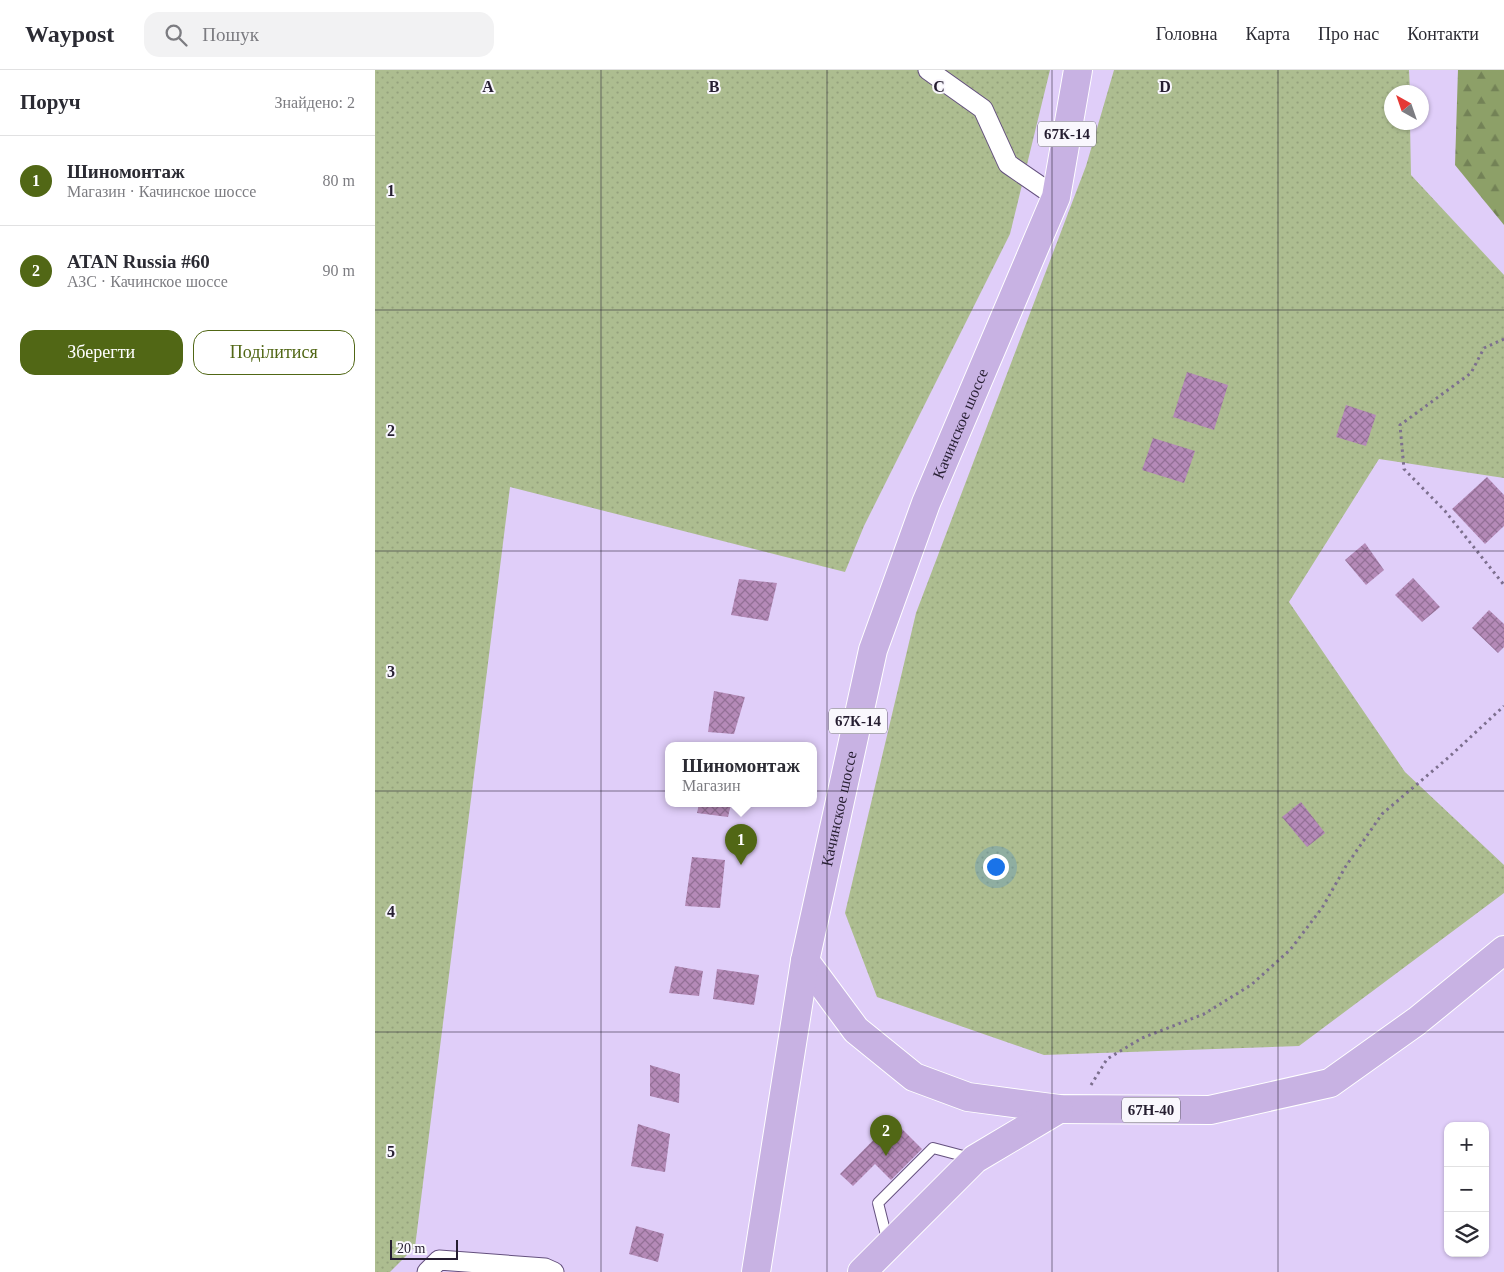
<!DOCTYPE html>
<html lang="uk">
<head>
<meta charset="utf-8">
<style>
	:root { --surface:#fff; --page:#f2f2f3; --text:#2b2b33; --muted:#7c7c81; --line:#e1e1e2; --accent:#516715 }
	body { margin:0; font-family:"Times New Roman",serif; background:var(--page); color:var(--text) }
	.controls { position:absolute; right:15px; bottom:15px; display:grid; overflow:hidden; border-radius:10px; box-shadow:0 1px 4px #0004 }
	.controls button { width:45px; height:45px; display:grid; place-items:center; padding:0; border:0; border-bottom:1px solid var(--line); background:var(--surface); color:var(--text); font:25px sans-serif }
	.compass { position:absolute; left:1009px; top:15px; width:45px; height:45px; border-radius:50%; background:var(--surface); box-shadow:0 1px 4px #0004; rotate:320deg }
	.scale { position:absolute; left:15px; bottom:12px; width:68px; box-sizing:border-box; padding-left:5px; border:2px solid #261e31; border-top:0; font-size:14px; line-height:18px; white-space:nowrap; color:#261e31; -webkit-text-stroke:4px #f9f7fd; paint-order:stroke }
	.you { position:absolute; left:620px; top:796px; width:18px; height:18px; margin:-12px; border:4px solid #fff; border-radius:50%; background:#1a73e8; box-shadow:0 0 0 8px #1a73e833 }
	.badge { display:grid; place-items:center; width:32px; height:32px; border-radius:50%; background:var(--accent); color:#fff; font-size:16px; font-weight:700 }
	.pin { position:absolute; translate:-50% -41px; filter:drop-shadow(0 1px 2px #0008) }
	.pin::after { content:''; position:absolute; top:26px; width:18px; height:15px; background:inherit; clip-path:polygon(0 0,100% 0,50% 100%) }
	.popup { position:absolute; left:290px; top:672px; width:152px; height:65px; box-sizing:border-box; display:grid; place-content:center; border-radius:10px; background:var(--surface); filter:drop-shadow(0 1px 4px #0005); font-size:16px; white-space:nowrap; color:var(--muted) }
	.popup b { font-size:19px; color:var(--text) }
	.popup::after { content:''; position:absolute; left:50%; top:100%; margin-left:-10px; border:10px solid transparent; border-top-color:var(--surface) }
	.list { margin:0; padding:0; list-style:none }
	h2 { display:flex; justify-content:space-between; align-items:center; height:65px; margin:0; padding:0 20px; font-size:21px }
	h2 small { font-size:16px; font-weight:400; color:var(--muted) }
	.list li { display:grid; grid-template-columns:32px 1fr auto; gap:15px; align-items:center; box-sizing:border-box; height:90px; padding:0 20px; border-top:1px solid var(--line) }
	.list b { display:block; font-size:19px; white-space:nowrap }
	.list p { margin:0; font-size:16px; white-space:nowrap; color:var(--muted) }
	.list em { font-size:16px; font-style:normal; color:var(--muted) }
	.actions { display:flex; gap:10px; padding:15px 20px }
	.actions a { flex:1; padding:11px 0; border:1px solid var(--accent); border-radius:15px; text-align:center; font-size:18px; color:var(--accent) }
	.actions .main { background:var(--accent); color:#fff }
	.icon { flex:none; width:28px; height:28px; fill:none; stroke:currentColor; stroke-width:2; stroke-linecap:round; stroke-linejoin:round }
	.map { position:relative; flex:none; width:1129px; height:1202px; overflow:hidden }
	header { display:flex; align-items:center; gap:30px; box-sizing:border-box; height:70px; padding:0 25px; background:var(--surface); border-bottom:1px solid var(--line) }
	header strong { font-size:24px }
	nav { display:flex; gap:28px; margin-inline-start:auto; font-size:18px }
	.search { width:350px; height:45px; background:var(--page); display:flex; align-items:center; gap:12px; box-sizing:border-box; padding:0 18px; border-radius:15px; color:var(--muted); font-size:19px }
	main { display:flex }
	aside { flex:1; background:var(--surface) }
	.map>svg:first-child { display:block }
	.grass { fill:url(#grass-dots) }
	.forest { fill:url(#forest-firs) }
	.building { fill:url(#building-cross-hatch) }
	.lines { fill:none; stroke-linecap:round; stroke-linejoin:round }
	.service-casing { stroke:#64507e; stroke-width:12 }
	.minor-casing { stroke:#64507e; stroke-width:21 }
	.primary-casing { stroke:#fff; stroke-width:30 }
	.path { stroke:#7c6f8e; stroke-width:3; stroke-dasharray:2.5 4; stroke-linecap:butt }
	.service { stroke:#fff; stroke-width:10 }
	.minor { stroke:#fff; stroke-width:19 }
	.primary { stroke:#c8b2e3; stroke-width:28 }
	.grid { fill:none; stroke:#261e31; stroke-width:1; stroke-opacity:0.55 }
	.labels { text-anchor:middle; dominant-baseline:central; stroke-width:4; stroke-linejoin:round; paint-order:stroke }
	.shield { fill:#f9f7fd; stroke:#655f6e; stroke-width:1 }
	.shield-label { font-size:15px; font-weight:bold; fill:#261e31 }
	.street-label { font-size:16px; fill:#261e31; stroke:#f9f7fd }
	.grid-label { font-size:16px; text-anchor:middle; font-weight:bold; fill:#261e31; stroke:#f9f7fd; stroke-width:4; stroke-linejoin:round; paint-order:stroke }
</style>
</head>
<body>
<header>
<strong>Waypost</strong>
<div class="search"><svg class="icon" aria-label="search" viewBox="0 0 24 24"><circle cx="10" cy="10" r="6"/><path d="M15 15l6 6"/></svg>Пошук</div>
<nav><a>Головна</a><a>Карта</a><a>Про нас</a><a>Контакти</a></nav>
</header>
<main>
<aside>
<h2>Поруч<small>Знайдено: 2</small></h2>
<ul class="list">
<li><span class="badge">1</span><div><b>Шиномонтаж</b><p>Магазин · Качинское шоссе</p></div><em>80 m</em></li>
<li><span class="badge">2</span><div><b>ATAN Russia #60</b><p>АЗС · Качинское шоссе</p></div><em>90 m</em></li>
</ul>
<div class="actions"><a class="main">Зберегти</a><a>Поділитися</a></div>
</aside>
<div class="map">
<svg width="1129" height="1202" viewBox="0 0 1129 1202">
	<defs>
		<pattern id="grass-dots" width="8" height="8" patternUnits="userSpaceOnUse" patternTransform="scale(1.25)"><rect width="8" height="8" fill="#adbd90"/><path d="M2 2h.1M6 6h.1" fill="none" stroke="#95a27d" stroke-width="1.8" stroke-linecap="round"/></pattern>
		<pattern id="forest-firs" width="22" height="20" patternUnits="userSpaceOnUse" patternTransform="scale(1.25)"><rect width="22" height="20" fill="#8da068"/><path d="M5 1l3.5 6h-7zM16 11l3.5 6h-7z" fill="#738256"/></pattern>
		<pattern id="building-cross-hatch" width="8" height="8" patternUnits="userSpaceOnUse" patternTransform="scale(1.25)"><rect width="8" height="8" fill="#b58ab8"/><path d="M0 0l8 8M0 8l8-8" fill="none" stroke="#937096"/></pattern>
	</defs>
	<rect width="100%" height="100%" fill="#e0cef9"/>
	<g class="grass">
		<path d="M0,0h675l-40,164 -146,292 -19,46 -335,-85 -95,760 -25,25h-15z"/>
		<path d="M739,0h295l1,22h-19v30l19,1 1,52 93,100v203l-125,-19 -90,143 116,170 99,93v28l-205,153 -255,9 -167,-58 -32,-84 71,-300 170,-447z"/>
	</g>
	<path class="forest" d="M1083,0h46v155l-49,-60z"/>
	<g class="building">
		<path d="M812,302l41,13 -14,45 -41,-13z"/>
		<path d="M971,335l30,10 -10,31 -30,-9z"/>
		<path d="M778,368l42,13 -11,32 -42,-13z"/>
		<path d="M1112,407l17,18v31l-19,18 -33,-35z"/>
		<path d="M990,473l19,27 -18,15 -21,-25z"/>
		<path d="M1038,508l27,29 -18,15 -27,-27z"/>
		<path d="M364,509l38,4 -9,38 -37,-6z"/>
		<path d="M1114,540l15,14v23l-6,6 -26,-25z"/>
		<path d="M339,621l31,6 -11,37 -26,-2z"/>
		<path d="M926,732l24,31 -18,14 -25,-30z"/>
		<path d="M324,734h32l-3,13 -31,-4z"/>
		<path d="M317,787l33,3 -5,48 -35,-2z"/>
		<path d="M300,896l28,5 -4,25 -30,-3z"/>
		<path d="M342,899l42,6 -5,30 -41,-6z"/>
		<path d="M275,995l30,9 -1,29 -29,-7z"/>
		<path d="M518,1050l29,29 -31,31 -16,-16 -22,22 -13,-12z"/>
		<path d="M263,1054l32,10 -5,38 -34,-6z"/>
		<path d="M261,1156l28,8 -6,28 -29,-8z"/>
	</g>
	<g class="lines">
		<defs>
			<path id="service" d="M513,1173l-10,-40 55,-55 38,10"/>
			<g id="minor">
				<path d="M553,0l55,39 25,55 48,33"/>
				<path d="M52,1202l12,-12 106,8 9,4"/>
			</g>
			<g id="primary">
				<path d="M430,891l51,69 58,47 54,20 91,12 151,1 120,-27 87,-62 87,-71"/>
				<path id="s1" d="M381,1202l49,-311 68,-311 53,-147 130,-306 22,-127"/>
				<path d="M487,1202l113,-113 84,-50"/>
			</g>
		</defs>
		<use href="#service" class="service-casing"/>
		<use href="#minor" class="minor-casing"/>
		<use href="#primary" class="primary-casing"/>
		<g class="path">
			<path d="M1129,269l-20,9 -13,25 -71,52 4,44 41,42 59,74"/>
			<path d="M716,1015l16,-26 35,-21 62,-24 47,-29 39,-35 32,-42 24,-42 36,-52 67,-57 55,-51"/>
		</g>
		<use href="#service" class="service"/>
		<use href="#minor" class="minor"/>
		<use href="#primary" class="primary"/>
	</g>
	<path class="grid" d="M226,0v1202M452,0v1202M677,0v1202M903,0v1202M0,240h1129M0,481h1129M0,721h1129M0,962h1129"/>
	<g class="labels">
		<g class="shield">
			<rect x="663" y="51.5" width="58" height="25" rx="4"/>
			<rect x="454" y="638.5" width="58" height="25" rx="4"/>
			<rect x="747" y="1027.5" width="58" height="25" rx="4"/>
		</g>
		<g class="shield-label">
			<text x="692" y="64">67К-14</text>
			<text x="483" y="651">67К-14</text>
			<text x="776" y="1040">67H-40</text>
		</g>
		<g class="street-label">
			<text stroke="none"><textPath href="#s1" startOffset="876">Качинское шоссе</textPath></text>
			<text stroke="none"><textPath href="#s1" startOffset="471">Качинское шоссе</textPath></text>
		</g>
	</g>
	<g class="grid-label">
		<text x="113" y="22">A</text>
		<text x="339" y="22">B</text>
		<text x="564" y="22">C</text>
		<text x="790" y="22">D</text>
		<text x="16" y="126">1</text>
		<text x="16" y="366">2</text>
		<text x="16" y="607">3</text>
		<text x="16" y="847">4</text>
		<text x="16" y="1087">5</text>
	</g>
</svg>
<div class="controls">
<button>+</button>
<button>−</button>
<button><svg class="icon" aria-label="layers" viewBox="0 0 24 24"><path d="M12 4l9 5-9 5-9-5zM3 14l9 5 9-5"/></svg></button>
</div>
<svg class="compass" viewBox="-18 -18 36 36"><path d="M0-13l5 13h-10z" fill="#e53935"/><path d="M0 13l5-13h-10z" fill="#7c7c81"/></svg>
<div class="scale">20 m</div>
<div class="you"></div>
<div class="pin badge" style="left:366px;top:795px">1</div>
<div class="popup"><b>Шиномонтаж</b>Магазин</div>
<div class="pin badge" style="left:511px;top:1086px">2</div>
</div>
</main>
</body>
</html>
